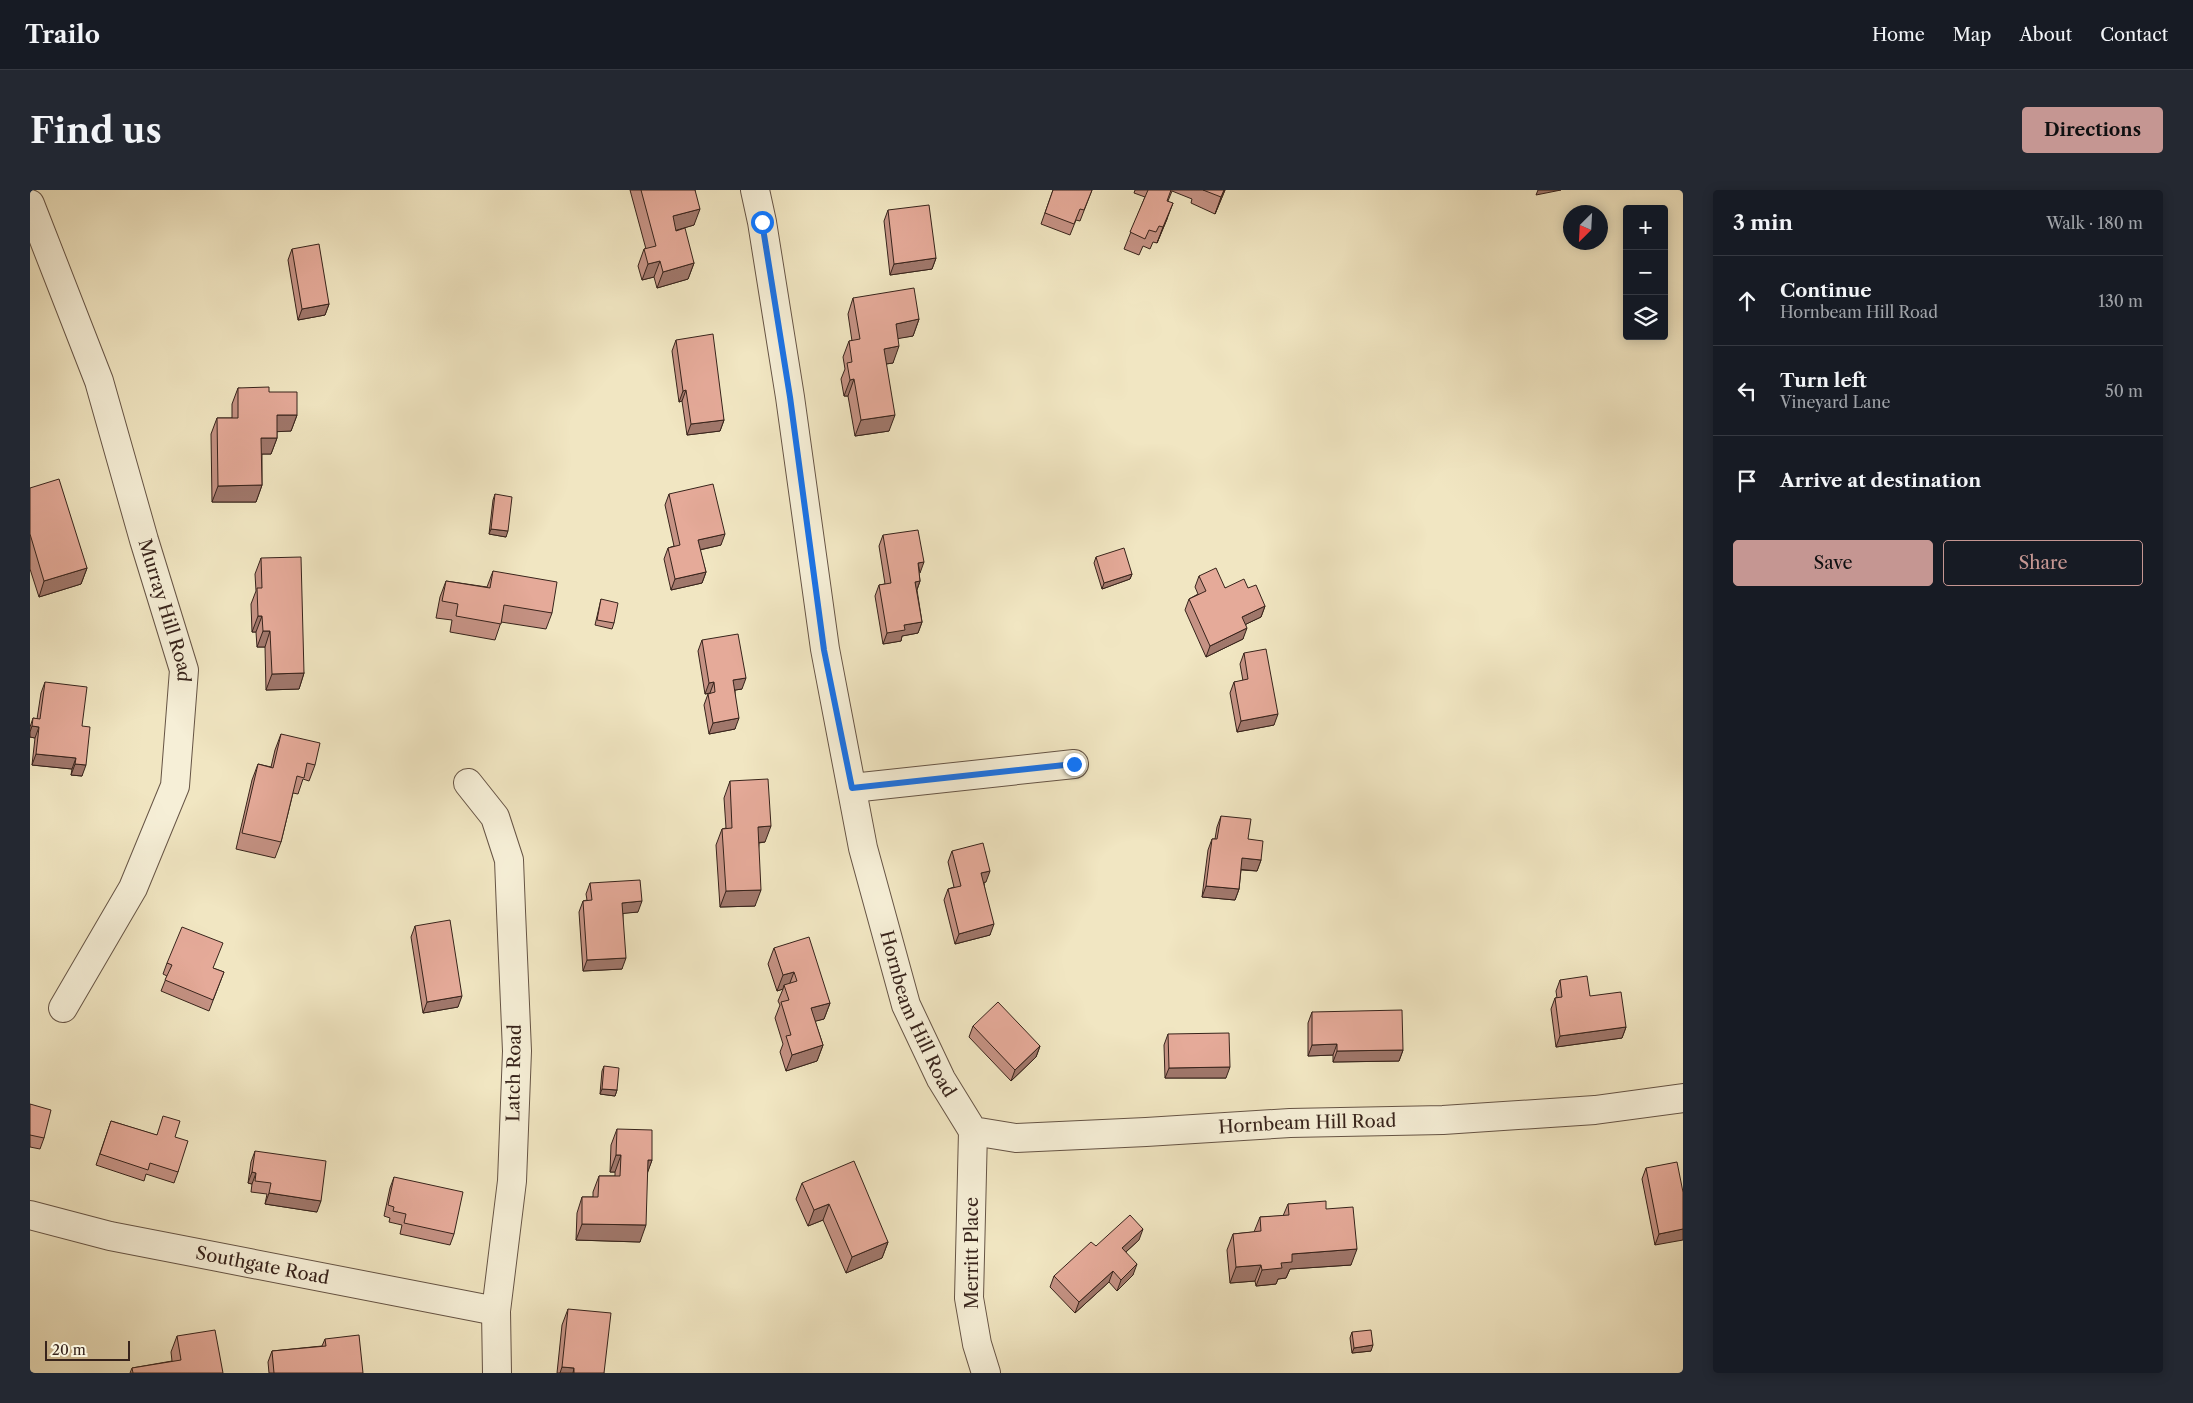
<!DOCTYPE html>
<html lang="en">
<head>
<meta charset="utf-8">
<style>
	:root { --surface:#171b24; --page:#242831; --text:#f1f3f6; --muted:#9ea1a6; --line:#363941; --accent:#c59692 }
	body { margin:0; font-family:"Libre Caslon Text",serif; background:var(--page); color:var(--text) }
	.controls { position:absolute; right:15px; top:15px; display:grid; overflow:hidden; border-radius:5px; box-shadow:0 2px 12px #0003 }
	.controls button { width:45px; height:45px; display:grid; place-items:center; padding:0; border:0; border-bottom:1px solid var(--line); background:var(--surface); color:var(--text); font:25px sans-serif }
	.compass { position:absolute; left:1533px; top:15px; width:45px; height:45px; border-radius:50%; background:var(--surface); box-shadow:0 2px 12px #0003; rotate:204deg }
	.scale { position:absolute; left:15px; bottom:12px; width:85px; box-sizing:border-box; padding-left:5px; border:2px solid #37231b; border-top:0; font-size:14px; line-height:18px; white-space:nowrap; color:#37231b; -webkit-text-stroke:4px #f6efd7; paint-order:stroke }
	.stop { position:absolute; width:15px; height:15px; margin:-11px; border:4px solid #1a73e8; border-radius:50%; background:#fff }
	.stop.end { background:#1a73e8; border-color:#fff; box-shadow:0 1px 5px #0008 }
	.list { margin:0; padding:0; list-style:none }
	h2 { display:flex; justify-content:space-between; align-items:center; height:65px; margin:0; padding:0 20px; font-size:21px }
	h2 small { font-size:16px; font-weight:400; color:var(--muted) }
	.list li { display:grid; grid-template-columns:32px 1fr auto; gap:15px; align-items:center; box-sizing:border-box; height:90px; padding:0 20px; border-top:1px solid var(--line) }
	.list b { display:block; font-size:19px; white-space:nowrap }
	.list p { margin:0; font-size:16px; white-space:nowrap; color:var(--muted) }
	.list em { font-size:16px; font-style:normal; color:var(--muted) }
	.actions { display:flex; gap:10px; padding:15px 20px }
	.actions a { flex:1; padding:11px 0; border:1px solid var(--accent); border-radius:5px; text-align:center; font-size:18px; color:var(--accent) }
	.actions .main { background:var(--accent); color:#111 }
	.icon { flex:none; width:28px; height:28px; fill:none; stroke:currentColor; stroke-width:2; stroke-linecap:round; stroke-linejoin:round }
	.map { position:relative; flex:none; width:1653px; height:1183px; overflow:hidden; border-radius:5px }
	header { display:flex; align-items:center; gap:30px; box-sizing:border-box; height:70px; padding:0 25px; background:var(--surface); border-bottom:1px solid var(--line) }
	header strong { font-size:24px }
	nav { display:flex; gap:28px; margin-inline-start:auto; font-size:18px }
	.intro { display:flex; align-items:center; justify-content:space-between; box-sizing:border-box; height:120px; padding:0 30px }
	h1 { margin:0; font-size:35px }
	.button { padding:12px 22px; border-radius:5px; background:var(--accent); color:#111; font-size:18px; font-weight:700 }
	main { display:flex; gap:30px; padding:0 30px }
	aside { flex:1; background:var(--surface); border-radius:5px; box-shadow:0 2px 12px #0003 }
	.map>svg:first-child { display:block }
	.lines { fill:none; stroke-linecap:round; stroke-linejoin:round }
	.street-casing { stroke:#665445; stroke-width:30 }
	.street { stroke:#f6efd7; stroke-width:28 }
	.wall { fill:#c59284; stroke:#37231b }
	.shaded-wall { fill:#a0776b; stroke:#37231b }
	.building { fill:#e5aa99; stroke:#37231b }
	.route { stroke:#1a73e8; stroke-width:6 }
	.labels { text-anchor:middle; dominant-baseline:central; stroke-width:5; stroke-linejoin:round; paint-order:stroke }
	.street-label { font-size:18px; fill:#37231b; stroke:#f6efd7 }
</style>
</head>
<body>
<header>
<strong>Trailo</strong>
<nav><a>Home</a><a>Map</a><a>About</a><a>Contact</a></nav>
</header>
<div class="intro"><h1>Find us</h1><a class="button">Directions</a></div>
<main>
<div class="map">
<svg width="1653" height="1183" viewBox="0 0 1653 1183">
	<rect width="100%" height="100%" fill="#f1e6c2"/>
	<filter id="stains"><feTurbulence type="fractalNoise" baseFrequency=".004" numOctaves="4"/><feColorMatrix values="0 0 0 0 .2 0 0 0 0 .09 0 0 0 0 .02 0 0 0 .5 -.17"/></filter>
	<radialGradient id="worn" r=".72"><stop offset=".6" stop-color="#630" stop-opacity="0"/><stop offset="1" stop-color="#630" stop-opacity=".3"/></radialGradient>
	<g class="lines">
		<defs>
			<g id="street">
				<path id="s1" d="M725,0l7,32 28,175 35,252 38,199 43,157 35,74 32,52 43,7 130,-6 144,-9 153,-3 152,-10 88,-12"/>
				<path id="s2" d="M0,14l69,177 45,159 40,130 -9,116 -42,102 -70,120"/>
				<path d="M438,593l27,34 14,43 2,51 6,140 -5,130 -16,130 1,62"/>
				<path d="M822,598l222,-24"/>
				<path d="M943,941l-4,167 8,46 9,29"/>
				<path id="s3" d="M0,1025l80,21 386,75"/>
			</g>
		</defs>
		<use href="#street" class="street-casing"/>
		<use href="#street" class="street"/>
	</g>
	<g class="wall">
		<path d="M600,0h65l-1,35 -18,5 18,33 -6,16 -31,9 -3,-11 -12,3 -4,-14 6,-17h2z"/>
		<path d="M1023,0h39l-12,31 -4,-1 -6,15 -29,-11z"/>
		<path d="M1105,0h90l-10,24 -24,-11 1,-4 -20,-8 -4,10 -1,18 -10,24 -4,-1 -3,7 -7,-3 -4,9 -15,-6 21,-52 -11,-4z"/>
		<path d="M858,20l48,48 -4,11 -42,6 -6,-54z"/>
		<path d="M262,59l37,55 -4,11 -27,5 -10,-60z"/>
		<path d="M823,108l66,21 -6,17 -15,2 -5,25 -7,1 3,67 -34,5 -7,-40h-4l-3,-17 4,-10 -2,-12 6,-16h3l-4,-27z"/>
		<path d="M646,150l48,80 -4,11 -33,4 -5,-34 -3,1 -7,-51z"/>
		<path d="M208,198l31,4 28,23 -6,16h-14v7l-6,16h-9v31l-6,17h-44l-1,-68 6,-16h15v-14z"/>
		<path d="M0,298l57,80 -6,16 -42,13 -9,-28z"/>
		<path d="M465,304l11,43 -17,-3 4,-34z"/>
		<path d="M639,304l52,51 -21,5 6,22 -4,11 -31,7 -7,-31 4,-11 6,-2 -9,-41z"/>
		<path d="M853,345l36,38 1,8 -3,9 5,32 -4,11 -16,3 -1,5 -18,3 -8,-48 4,-11 6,-1 -6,-38z"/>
		<path d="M1066,367l36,17 -2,5 -28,10 -8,-26z"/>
		<path d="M231,368l43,115 -5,16 -33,1 -1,-43h-8l-1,-15h-4l-1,-28 5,-13 -1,-17z"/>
		<path d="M463,381l59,42 -6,16 -45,-7 -6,18 -45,-8 2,-12 -16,-2 4,-21 6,-16 41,6z"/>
		<path d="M1169,386l26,12h23l17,18 -4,11 -15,7 -3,15 -37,18 -21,-47 4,-11 9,-5 -3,-7z"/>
		<path d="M571,409l13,24 -2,6 -17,-4z"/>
		<path d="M672,450l40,49 -7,1v39l-26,5 -5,-29 4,-11 2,-1 -5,1 -7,-43z"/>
		<path d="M1214,463l30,72 -37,7 -7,-39 4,-11 9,-1 -3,-17z"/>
		<path d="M15,492l37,44v50l-11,-1 1,-6 -40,-4 3,-27 -5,-1v-10l3,-9 4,1 4,-26z"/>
		<path d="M251,544l34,31 -6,16 -6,-2 -5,15 -5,-1 -12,49 -6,16 -39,-9 16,-69 6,-16 13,3 4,-17z"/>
		<path d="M700,591l35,61 -6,1 -4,63 -35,1 -4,-62 6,-16 4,-1 -2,-30z"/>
		<path d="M1191,626l27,23 13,21 -4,11 -16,-1 -2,19 -4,11 -33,-3 6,-47 4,-11h3l2,-12z"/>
		<path d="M922,661l34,31h-2l6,53 -35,9 -11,-44 4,-11 6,-2 -6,-25z"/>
		<path d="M560,693l48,29 -15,1 -1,56 -39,2 -4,-59 4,-11 4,-1 -1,-6z"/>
		<path d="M385,736l43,81 -35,6 -12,-76z"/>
		<path d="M744,758l56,55 -6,16 -9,2 8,24 -6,16 -31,10 -6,-19 3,-8 -8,-26 5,-13 -2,-4 5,-12 -6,2 -9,-27z"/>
		<path d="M137,773l46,5 11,4 -15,39 -48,-20 6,-15 -4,-2z"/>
		<path d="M1530,790l30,16 36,31 -4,11 -66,9 -5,-38 4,-11h2l-1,-7z"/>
		<path d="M1282,822l91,38 -4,11 -66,1v-7l-25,1v-33z"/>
		<path d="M943,836l67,20 -4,11 -25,24 -42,-44z"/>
		<path d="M1138,844l58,44h-61l-1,-33z"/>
		<path d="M574,876l13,24 -2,6 -15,-2 2,-23z"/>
		<path d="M0,914l14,34 -4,11 -10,-2z"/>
		<path d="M81,931l45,14 19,2 3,35 -4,11 -28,-9 -2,7 -48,-16z"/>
		<path d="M587,939l35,31 -5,13 -7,69 -64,-2 1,-27 5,-16h11v-5l6,-16h16v-4h-5l1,-27z"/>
		<path d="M225,961l62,61 -52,-8 2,-10 -16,-2 1,-8 -4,-1 3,-21z"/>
		<path d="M1616,978l37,24 -28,53 -13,-66z"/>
		<path d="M364,987l60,57 -4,11 -50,-11 2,-9 -13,-3 1,-4 -6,-2 6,-28z"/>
		<path d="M772,993l86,59 -6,16 -36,15 -23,-53 -15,6 -12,-27z"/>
		<path d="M1258,1014l38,5 25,56 -61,4 -4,9 -8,1 -2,5 -20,2 -1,-5 -25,2 -3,-33 6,-16 21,-2 6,-15 23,-1z"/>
		<path d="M1109,1050l-13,12 7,23 -16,16 -8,-9 -34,31 -25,-26 4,-11 42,-30z"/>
		<path d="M538,1119l36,64h-47l5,-48z"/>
		<path d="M1322,1142l19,19 -19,2 -2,-15z"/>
		<path d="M147,1146l46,37h-93l2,-5 40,-7 -1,-9z"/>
		<path d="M295,1149l38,34h-94l-1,-11 4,-11 50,-5z"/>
	</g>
	<g class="shaded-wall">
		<path d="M1194,0h1l-10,24 6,-17z"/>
		<path d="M1508,0h23l-25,5z"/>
		<path d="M1143,13l-6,16 -10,24 6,-16z"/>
		<path d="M670,19l-6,16 -27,8 6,-17z"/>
		<path d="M906,68l-4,11 -42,6 4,-11z"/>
		<path d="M630,71l-6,16 -12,3 6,-16z"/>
		<path d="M664,73l-6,16 -31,9 6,-16z"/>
		<path d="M299,114l-4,11 -27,5 4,-11z"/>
		<path d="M889,129l-6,17 -23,4 6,-16z"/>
		<path d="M869,156l-6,17 -15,2 6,-16z"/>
		<path d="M824,189l-6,17h-4l6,-16z"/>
		<path d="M656,200l-4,11 -3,1 4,-11z"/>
		<path d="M247,225h20l-6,16 -20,1z"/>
		<path d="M865,225l-6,16 -34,5 6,-16z"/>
		<path d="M694,230l-4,11 -33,4 4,-11z"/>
		<path d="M231,248h16l-6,16h-16z"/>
		<path d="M232,295l-6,17h-44l6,-16z"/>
		<path d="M461,339l17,2 -2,6 -17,-3z"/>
		<path d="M695,344l-4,11 -27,6 4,-11z"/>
		<path d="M894,372l-4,11 -2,-10z"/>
		<path d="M57,378l-6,16 -42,13 5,-16z"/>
		<path d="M676,382l-4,11 -31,7 4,-11z"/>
		<path d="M1102,384l-2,5 -28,10 2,-6z"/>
		<path d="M890,391l-4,11 -1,-10z"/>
		<path d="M1235,416l-4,11 -23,11 4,-11z"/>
		<path d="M228,426h4l-6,16h-4z"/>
		<path d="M892,432l-4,11 -16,3 -1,5 -18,3 4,-11 17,-8z"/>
		<path d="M1217,438l-4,11 -37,18 4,-11z"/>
		<path d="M233,441h7l-5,16h-8z"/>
		<path d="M274,483l-5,16 -33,1 6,-16z"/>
		<path d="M716,488l-4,11 -13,2 4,-11z"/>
		<path d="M684,492l-4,11 -5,1 4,-11z"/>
		<path d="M1248,524l-4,11 -37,7 4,-11z"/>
		<path d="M709,528l-4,11 -26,5 4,-11z"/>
		<path d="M2,536l7,1 -4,11 -5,-1v-5z"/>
		<path d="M6,564l40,4 -4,11 -40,-4z"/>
		<path d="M45,574l11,1 -4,11 -11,-1z"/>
		<path d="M741,636l-6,16 -13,1 6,-16z"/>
		<path d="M1212,668l19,2 -4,11 -19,-2z"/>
		<path d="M960,681l-4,11 -9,2 4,-11z"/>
		<path d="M1176,696l33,3 -4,11 -33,-3z"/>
		<path d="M731,700l-6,16 -35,1 6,-16z"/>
		<path d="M612,711l-4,11 -20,2 4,-11z"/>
		<path d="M964,734l-4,11 -35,9 4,-10z"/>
		<path d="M596,768l-4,11 -39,2 4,-11z"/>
		<path d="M764,782l-6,16 -4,-3 -1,4 -6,2 6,-16z"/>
		<path d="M432,806l-4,11 -35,6 4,-11z"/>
		<path d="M800,813l-6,16 -19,5 6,-16z"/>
		<path d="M1596,837l-4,11 -66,9 4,-11z"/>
		<path d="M1307,854l-4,11 -25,1 4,-11z"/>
		<path d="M793,855l-6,16 -31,10 6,-16z"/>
		<path d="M1010,856l-4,11 -25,24 4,-11z"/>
		<path d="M1373,860l-4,11 -66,1 4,-11z"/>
		<path d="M1200,877l-4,11h-61l4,-10z"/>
		<path d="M572,899l15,1 -2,6 -15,-2z"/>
		<path d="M586,965h5l-6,17h-5z"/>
		<path d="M618,970h4l-6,17z"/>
		<path d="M222,982l4,1 -4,11 -4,-1z"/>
		<path d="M239,1003l52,8 -4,11 -52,-8z"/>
		<path d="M799,1014l-6,16 -15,6 6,-16z"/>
		<path d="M552,1034l64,1 -6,17 -64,-2z"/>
		<path d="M1113,1039l-4,11 -21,19 4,-11z"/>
		<path d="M1653,1039v11l-28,5 4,-11z"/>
		<path d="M858,1052l-6,16 -36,15 6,-16z"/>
		<path d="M1327,1059l-6,16 -61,4 -4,9 -8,1 -2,5 -20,2 6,-16 19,-7 11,-9z"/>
		<path d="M1107,1074l-4,11 -16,16 4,-11z"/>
		<path d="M1231,1075l-6,16 -25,2 6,-16z"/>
		<path d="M1083,1081l-4,11 -34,31 4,-11z"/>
		<path d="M1343,1155l-2,6 -19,2 2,-5z"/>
		<path d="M532,1177l12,1 -1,5h-13z"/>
	</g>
	<g class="building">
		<path d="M611,0h54l5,19 -27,7 3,15 9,-3 9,35 -31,9 -3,-11 -12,3 -4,-15 12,-3z"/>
		<path d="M1023,0h39l-8,20 -4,-1 -6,15 -29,-11z"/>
		<path d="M1118,0h23l-4,11 6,2 -10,24 -4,-1 -3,6 -7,-2 -4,9 -15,-7z"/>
		<path d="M1173,0h21l-3,7z"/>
		<path d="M899,15l7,53 -42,6 -6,-54z"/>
		<path d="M289,54l10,60 -27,5 -10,-60z"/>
		<path d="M884,98l5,31 -23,5 3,22 -15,3 11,66 -34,5 -7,-41 -4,1 -3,-17 5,-1 -3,-21 11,-2 -7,-41z"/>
		<path d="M683,144l11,86 -33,4 -5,-34 -3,1 -7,-51z"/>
		<path d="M239,197v5h28v23h-20v23h-16l1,47 -44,1 -1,-68h21v-30z"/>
		<path d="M29,289l28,89 -43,13 -14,-47v-46z"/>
		<path d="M683,294l12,50 -27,6 8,32 -31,7 -7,-31 12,-3 -11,-51z"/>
		<path d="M465,304l17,3 -4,34 -17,-2z"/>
		<path d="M888,340l6,32 -6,1 2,18 -5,1 7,40 -18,3 1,5 -18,3 -8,-48 12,-2 -8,-48z"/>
		<path d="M1094,358l8,26 -28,9 -8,-26z"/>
		<path d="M271,367l3,116 -32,1 -2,-43h-7l-1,-15h-4l-1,-28h5l-1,-30z"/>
		<path d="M1186,378l9,20 19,-9 4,9 8,-3 9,21 -23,11 5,11 -37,18 -21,-47 17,-8 -7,-15z"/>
		<path d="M463,381l64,11 -5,31 -48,-8 -3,19 -45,-8 2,-12 -16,-3 4,-20 44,7z"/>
		<path d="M571,409l17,4 -4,20 -17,-3z"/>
		<path d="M708,444l8,44 -13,2 6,38 -26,5 -5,-29 7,-2 -1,-10 -5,1 -7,-43z"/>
		<path d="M1236,459l12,65 -37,7 -7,-39 14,-3 -4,-26z"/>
		<path d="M15,492l42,5 -5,39 8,1 -4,38 -11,-1 1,-6 -40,-4 3,-27 -7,-1 1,-8 7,1z"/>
		<path d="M251,544l39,9 -5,22 -8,-2 -3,15 -7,-2 -16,66 -39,-9 16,-69 15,4z"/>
		<path d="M738,589l3,47 -13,1 3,63 -35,1 -4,-62 10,-1 -2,-47z"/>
		<path d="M1191,626l30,3 -3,20 15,2 -2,19 -19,-2 -3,31 -33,-3 6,-47h5z"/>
		<path d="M953,653l7,28 -9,2 13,51 -35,10 -11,-45 13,-3 -9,-35z"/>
		<path d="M610,690l2,21 -20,2 4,55 -39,2 -4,-59 9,-1 -2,-17z"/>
		<path d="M420,730l12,76 -35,6 -12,-76z"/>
		<path d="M152,737l41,16 -10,25 11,4 -11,28 -48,-20 7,-15 -5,-2z"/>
		<path d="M779,747l21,66 -19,5 12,37 -31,10 -6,-19 5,-1 -10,-33 8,-2 -5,-15 13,-4 -3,-9 -11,3 -9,-27z"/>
		<path d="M1557,786l3,20 31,-4 5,35 -66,9 -5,-38 7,-1 -2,-17z"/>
		<path d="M968,812l42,44 -25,24 -42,-44z"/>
		<path d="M1372,820l1,40 -66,1v-7l-25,1v-33z"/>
		<path d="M1199,843l1,34 -61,1 -1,-34z"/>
		<path d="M574,876l15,2 -2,22 -15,-1z"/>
		<path d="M0,914l21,6 -7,28 -14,-3z"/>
		<path d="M133,926l17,5 -5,16 13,4 -10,31 -28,-9 -2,7 -48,-16 11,-33 46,14z"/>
		<path d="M587,939l35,1v30h-4l-2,65 -64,-1v-27h16l1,-21h21l1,-21h-5z"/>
		<path d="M225,961l71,10 -5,40 -52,-8 2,-10 -16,-2 1,-8 -4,-1z"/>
		<path d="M824,971l34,81 -36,15 -23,-53 -15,6 -12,-27z"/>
		<path d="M1647,972l6,30v37l-24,5 -13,-66z"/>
		<path d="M364,987l69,15 -9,42 -50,-11 2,-9 -13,-3 1,-4 -6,-2z"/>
		<path d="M1296,1011v8l27,-2 4,42 -65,5v8l-11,1 1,5 -20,2 -1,-5 -25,2 -3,-33 28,-3 -1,-14 29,-2 -1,-11z"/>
		<path d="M1100,1025l13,14 -21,19 15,16 -16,16 -8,-9 -34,31 -25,-26 37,-34 5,4z"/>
		<path d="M538,1119l43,4 -7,60h-30v-5l-12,-1z"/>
		<path d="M185,1140l8,43h-90l-1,-5 49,-8 -4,-24z"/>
		<path d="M1341,1140l2,15 -19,3 -2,-16z"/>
		<path d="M329,1145l4,38h-89l-2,-22 54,-5 -1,-7z"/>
	</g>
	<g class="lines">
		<path class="route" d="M732,32l28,175 34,253 28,138 222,-24"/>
	</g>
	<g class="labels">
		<g class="street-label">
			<text stroke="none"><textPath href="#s2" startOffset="429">Murray Hill Road</textPath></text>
			<text stroke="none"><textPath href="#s1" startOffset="842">Hornbeam Hill Road</textPath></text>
			<text transform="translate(484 883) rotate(-89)">Latch Road</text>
			<text stroke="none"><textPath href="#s1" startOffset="1308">Hornbeam Hill Road</textPath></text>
			<text transform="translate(942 1063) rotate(-90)">Merritt Place</text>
			<text stroke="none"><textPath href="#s3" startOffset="238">Southgate Road</textPath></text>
		</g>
	</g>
	<rect width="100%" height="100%" filter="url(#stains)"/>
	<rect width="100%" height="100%" fill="url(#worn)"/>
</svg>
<div class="controls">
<button>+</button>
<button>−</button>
<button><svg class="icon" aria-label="layers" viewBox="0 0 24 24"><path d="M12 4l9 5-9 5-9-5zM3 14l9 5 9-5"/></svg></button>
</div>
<svg class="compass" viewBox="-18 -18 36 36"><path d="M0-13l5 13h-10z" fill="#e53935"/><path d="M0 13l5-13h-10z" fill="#9ea1a6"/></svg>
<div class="scale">20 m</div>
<div class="stop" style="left:732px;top:32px"></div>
<div class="stop end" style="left:1044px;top:574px"></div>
</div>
<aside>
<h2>3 min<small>Walk · 180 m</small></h2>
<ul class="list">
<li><svg class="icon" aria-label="ahead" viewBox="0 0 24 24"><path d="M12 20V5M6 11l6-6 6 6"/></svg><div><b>Continue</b><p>Hornbeam Hill Road</p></div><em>130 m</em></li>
<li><svg class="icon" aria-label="left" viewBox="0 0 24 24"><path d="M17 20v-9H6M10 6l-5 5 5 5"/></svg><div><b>Turn left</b><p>Vineyard Lane</p></div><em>50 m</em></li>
<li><svg class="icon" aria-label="arrive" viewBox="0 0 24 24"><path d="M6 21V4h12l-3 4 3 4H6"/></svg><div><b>Arrive at destination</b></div></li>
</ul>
<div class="actions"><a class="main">Save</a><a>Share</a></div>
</aside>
</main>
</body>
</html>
